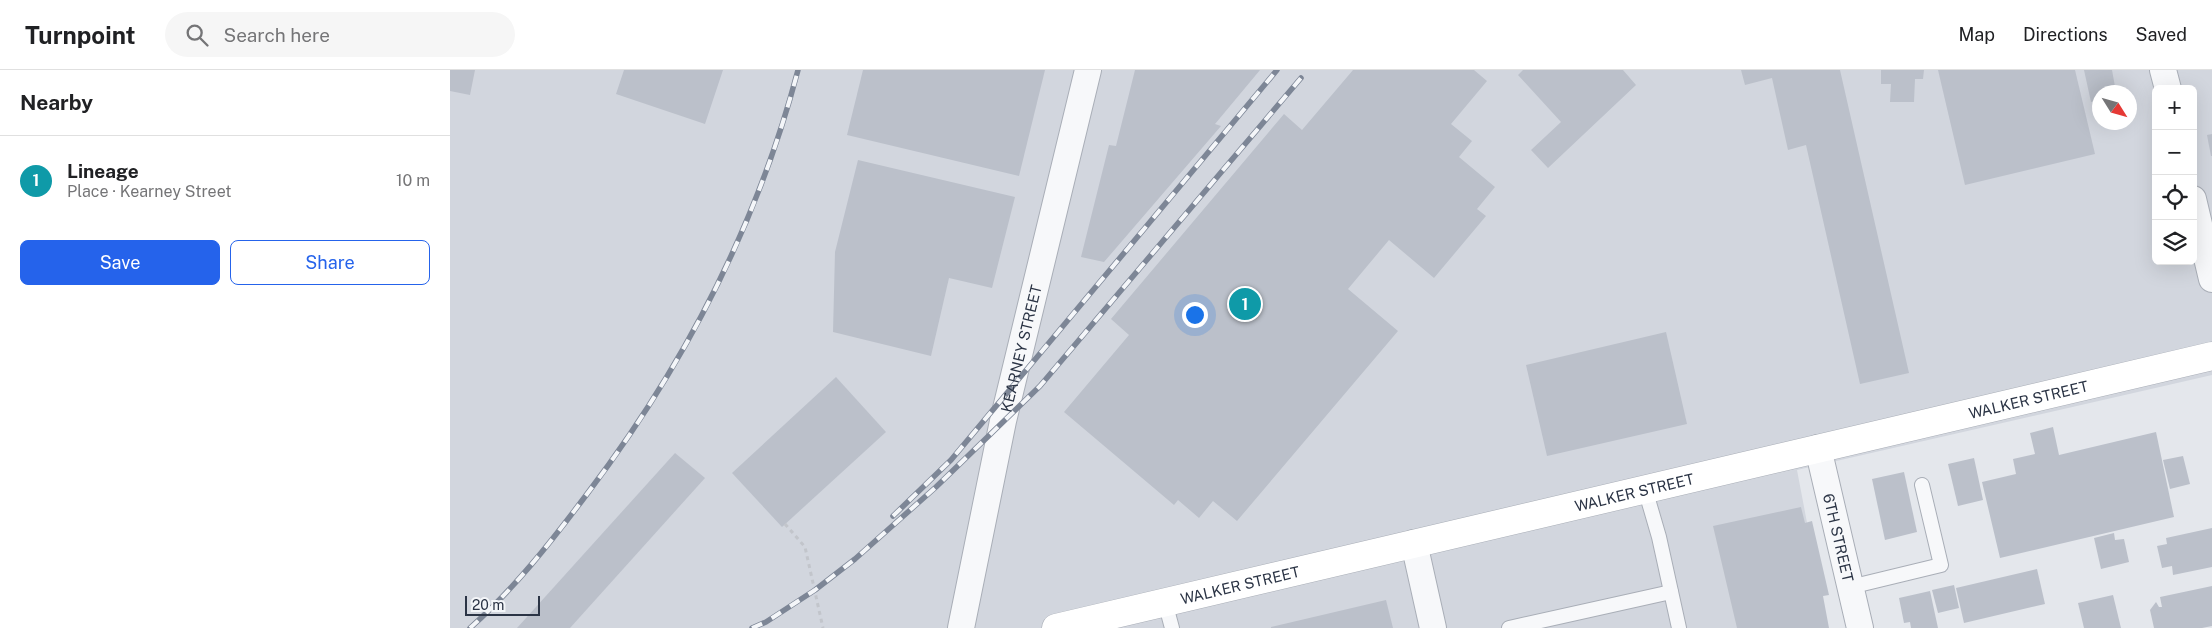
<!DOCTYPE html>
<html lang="en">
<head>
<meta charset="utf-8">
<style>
	:root { --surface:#fff; --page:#f6f6f6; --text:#202124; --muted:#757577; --line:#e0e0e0; --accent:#2563eb }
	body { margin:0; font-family:"Public Sans",sans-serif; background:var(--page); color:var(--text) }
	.controls { position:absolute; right:15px; top:15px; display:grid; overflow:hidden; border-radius:8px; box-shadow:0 5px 20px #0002 }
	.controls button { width:45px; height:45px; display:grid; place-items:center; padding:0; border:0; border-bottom:1px solid var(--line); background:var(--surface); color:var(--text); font:25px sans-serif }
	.compass { position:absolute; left:1642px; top:15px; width:45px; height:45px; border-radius:50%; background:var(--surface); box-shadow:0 5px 20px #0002; rotate:127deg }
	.scale { position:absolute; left:15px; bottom:12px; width:75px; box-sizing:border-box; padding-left:5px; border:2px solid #2b3445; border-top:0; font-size:14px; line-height:18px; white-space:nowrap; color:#2b3445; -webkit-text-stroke:4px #f4f6f9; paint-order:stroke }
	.you { position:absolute; left:744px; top:244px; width:18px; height:18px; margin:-12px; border:4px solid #fff; border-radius:50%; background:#1a73e8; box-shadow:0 0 0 8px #1a73e833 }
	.badge { display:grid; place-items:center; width:32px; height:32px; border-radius:50%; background:var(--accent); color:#fff; font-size:16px; font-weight:700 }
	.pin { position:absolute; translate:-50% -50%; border:2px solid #fff; box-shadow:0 1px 5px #0006 }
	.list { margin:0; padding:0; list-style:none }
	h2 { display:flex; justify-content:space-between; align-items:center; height:65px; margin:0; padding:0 20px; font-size:21px }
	h2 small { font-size:16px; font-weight:400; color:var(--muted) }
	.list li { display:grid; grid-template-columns:32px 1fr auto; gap:15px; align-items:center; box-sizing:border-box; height:90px; padding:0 20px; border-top:1px solid var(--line) }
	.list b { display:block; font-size:19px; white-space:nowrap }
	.list p { margin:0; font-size:16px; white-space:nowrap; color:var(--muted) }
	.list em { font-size:16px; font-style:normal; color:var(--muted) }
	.actions { display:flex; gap:10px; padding:15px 20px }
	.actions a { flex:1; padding:11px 0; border:1px solid var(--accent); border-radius:8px; text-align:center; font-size:18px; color:var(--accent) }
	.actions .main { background:var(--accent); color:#fff }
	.icon { flex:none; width:28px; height:28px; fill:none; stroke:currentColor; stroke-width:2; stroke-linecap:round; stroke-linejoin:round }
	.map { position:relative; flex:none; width:1762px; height:558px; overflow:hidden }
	header { display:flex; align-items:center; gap:30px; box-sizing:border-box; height:70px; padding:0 25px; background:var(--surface); border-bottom:1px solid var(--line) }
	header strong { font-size:24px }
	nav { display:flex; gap:28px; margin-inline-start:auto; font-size:18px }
	.search { width:350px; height:45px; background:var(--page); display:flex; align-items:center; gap:12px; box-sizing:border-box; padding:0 18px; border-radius:28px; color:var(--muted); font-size:19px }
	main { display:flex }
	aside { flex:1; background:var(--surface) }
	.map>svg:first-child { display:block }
	.built { fill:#d2d6de; fill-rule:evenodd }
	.building { fill:#bbc0ca }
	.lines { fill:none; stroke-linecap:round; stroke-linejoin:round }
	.lane-casing { stroke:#a9aeb7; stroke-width:16 }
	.street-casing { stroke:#a9aeb7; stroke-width:28 }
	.secondary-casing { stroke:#a9aeb7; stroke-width:29 }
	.path { stroke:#c2c5cb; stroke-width:3; stroke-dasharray:4 4; stroke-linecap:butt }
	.lane { stroke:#f7f8fa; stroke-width:14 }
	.street { stroke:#f7f8fa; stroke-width:26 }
	.secondary { stroke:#fff; stroke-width:28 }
	.rail-casing { stroke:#7d8696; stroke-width:5.5 }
	.rail { stroke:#f4f6f9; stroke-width:4; stroke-dasharray:11; stroke-linecap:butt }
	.labels { text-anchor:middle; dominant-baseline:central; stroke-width:4.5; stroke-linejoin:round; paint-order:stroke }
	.street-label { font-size:15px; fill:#2b3445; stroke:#f4f6f9 }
</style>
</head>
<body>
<header>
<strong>Turnpoint</strong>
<div class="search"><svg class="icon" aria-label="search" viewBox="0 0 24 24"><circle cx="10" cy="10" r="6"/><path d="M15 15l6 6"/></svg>Search here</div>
<nav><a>Map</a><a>Directions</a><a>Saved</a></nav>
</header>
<main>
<aside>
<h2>Nearby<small></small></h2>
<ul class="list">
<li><span class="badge" style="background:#0f9aa8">1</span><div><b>Lineage</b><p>Place · Kearney Street</p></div><em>10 m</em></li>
</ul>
<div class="actions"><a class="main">Save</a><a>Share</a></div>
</aside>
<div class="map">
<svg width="1762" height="558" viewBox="0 0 1762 558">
	<rect width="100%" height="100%" fill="#e4e7ec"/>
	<path class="built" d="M0,0h1762v305l-415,95 30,158h-1377zM1706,19h37v172h-37zM1650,22h30v30h-30z"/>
	<g class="building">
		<path d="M0,0h25l-5,25 -20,-4z"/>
		<path d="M174,0h99l-18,54 -89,-30z"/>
		<path d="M413,0h182l-26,106 -172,-41z"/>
		<path d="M685,0h125l-45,54 6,2 -117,136 -23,-5 28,-112 7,1z"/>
		<path d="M903,0h121l13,11 -36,43 21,17 -13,16 36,30 -18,22 9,7 -52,62 -45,-38 -41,49 50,42 -161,190 -24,-20 -14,17 -21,-18 -4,5 -110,-93 65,-77 -18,-16 173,-205 18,16z"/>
		<path d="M1073,0h100l13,15 -88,83 -17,-18 30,-28 -43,-47z"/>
		<path d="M1291,0h99l69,303 -49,11 -54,-239 -18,5 -16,-72 -27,7z"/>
		<path d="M1431,0h43l-1,9h-8l-1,23h-24l1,-18h-10z"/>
		<path d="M1488,0h137l20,84 -130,31z"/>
		<path d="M1634,0h28l4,22h-16v8l-9,2z"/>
		<path d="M1762,64v22h-1l-4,-21z"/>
		<path d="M408,90l157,37 -23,91 -43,-10 -18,78 -98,-24 2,-80z"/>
		<path d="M1216,262l21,92 -140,32 -21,-91z"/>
		<path d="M386,307l50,55 -104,95 -50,-54z"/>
		<path d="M1603,357l6,28 97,-23 18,85 -174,41 -18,-76 34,-8 -3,-15 22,-5 -5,-21z"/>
		<path d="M225,383l30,25 -135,150h-53z"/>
		<path d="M1733,386l7,28 -20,5 -7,-29z"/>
		<path d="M1524,388l9,42 -25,6 -10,-42z"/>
		<path d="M1454,402l13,60 -32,8 -13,-61z"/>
		<path d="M1351,437l4,16 7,-2 17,74 -6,1 6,32h-92l-24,-102z"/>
		<path d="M1762,458v39l-39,8 -1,-9 -10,2 -5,-22 10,-2 -1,-6z"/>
		<path d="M1664,463l1,7 9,-1 5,23 -28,7 -7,-31z"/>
		<path d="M1587,499l8,35 -81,19 -8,-35z"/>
		<path d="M1504,515l5,23 -21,5 -6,-23z"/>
		<path d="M1762,516v40l-10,2h-48l-4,-18 6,-8 3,5h3l-2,-10z"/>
		<path d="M1480,521l8,37h-27l-1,-6 -6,1 -5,-25z"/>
		<path d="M1663,525l8,33h-37l-6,-25z"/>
		<path d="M936,530l7,28h-122v-1z"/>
	</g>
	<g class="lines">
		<defs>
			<g id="lane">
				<path d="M1195,419l14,48 20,91"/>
				<path d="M1400,517l91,-22 -19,-80"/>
				<path d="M715,532l7,26"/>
				<path d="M1059,558l162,-36"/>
			</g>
			<g id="street">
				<path d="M1713,0l5,19"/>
				<path d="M1743,129l19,80"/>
				<path id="s1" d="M1368,378l42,180"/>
				<path d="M964,473l19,85"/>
				<path id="s2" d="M511,558l42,-207 85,-351"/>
			</g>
			<g id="secondary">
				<path id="s3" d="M606,558l1156,-272"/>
			</g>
		</defs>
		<use href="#lane" class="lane-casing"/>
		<use href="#street" class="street-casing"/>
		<use href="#secondary" class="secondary-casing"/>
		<path class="path" d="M335,454l20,23 18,81"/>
		<use href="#lane" class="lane"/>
		<use href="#street" class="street"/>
		<use href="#secondary" class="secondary"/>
		<defs>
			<g id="rail">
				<path d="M443,446l58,-56 326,-390"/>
				<path d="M20,558c44,-39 81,-86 117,-134 97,-128 170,-268 211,-424"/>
				<path d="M302,558l14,-6 49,-32 40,-31 81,-72 104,-101 261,-308"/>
			</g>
		</defs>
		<use href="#rail" class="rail-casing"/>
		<use href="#rail" class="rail"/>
	</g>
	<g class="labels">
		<g class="street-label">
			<text stroke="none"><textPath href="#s2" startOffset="286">KEARNEY STREET</textPath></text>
			<text stroke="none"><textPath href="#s3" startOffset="999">WALKER STREET</textPath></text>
			<text stroke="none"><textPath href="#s3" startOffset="594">WALKER STREET</textPath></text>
			<text stroke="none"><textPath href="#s1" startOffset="92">6TH STREET</textPath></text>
			<text stroke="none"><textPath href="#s3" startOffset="189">WALKER STREET</textPath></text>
		</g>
	</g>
</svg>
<div class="controls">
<button>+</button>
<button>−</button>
<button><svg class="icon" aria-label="locate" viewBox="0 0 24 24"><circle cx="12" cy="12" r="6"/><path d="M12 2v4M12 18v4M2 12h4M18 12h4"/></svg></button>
<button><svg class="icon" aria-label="layers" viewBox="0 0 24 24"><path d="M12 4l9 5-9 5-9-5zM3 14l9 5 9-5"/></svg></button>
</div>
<svg class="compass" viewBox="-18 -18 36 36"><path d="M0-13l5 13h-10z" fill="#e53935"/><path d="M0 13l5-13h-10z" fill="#757577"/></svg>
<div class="scale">20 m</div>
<div class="you"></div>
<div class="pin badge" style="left:795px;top:234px;background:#0f9aa8">1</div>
</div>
</main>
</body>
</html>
